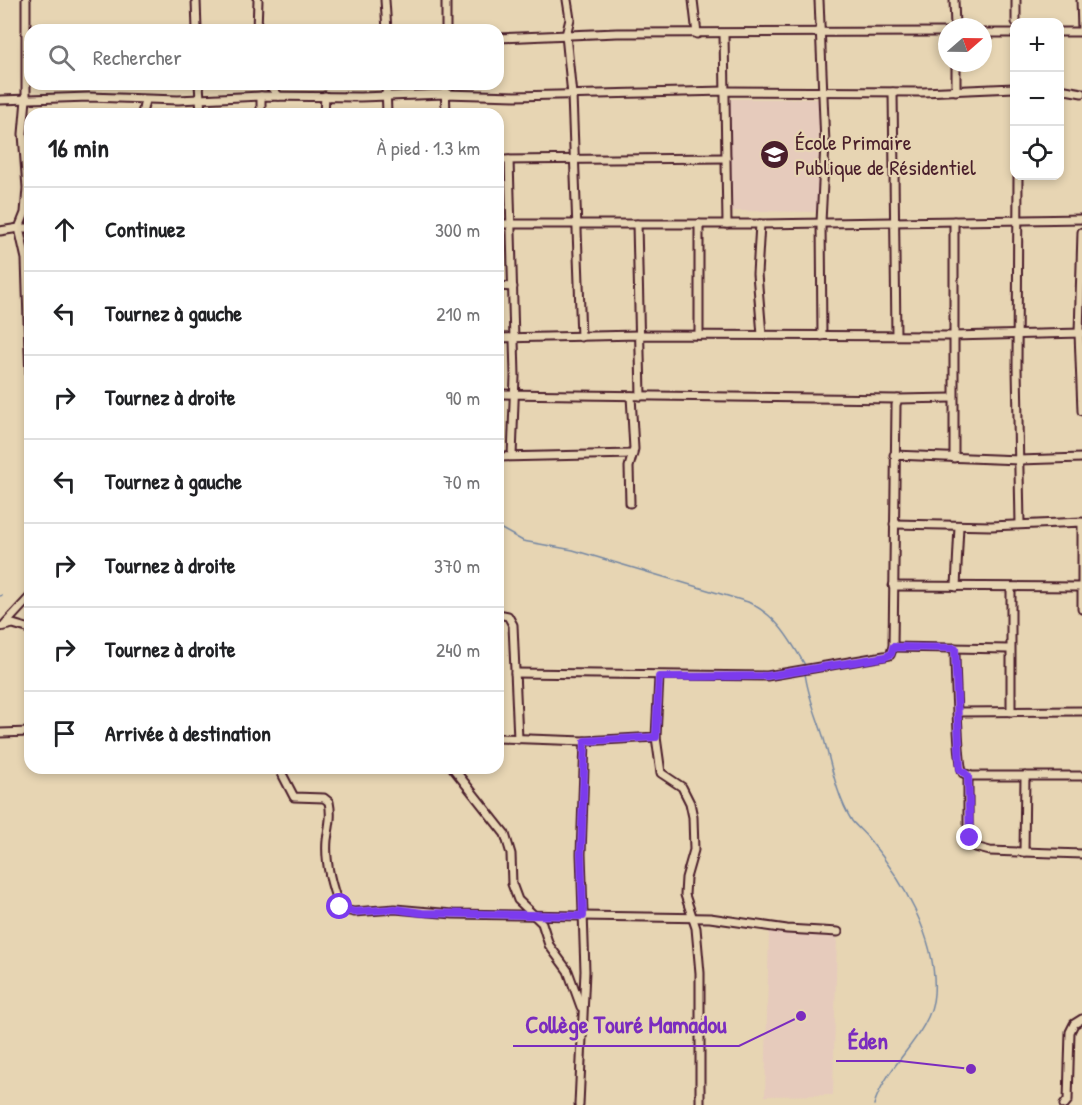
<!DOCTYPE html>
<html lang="fr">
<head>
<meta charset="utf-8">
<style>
	:root { --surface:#fff; --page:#f6f6f6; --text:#202124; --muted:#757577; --line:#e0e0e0 }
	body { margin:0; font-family:"Patrick Hand",sans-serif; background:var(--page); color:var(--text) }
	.controls { position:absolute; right:18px; top:18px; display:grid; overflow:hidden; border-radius:12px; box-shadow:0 3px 9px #0003 }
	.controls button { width:54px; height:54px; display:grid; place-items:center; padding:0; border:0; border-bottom:2px solid var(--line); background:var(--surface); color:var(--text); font:30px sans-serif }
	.compass { position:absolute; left:938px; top:18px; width:54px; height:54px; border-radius:50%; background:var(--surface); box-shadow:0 3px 9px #0003; rotate:70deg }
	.stop { position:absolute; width:18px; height:18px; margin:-14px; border:4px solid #7c3aed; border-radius:50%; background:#fff }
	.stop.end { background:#7c3aed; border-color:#fff; box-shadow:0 2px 6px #0008 }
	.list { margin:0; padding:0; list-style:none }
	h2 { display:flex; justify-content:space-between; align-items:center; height:78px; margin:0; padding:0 24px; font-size:26px }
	h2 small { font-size:20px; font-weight:400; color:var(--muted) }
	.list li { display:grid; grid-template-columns:39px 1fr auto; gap:18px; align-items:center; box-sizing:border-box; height:84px; padding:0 24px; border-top:2px solid var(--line) }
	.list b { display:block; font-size:22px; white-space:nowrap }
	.list em { font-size:20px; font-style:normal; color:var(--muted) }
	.icon { flex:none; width:33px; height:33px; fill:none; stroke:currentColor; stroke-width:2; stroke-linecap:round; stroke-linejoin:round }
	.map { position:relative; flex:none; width:1082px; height:1105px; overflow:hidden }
	.search { position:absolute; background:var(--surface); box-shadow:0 3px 9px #0003; left:24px; top:24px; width:480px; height:66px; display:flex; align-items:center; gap:15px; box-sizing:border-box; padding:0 21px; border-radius:18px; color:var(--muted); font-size:22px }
	.panel { position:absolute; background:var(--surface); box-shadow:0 3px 9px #0003; left:24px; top:108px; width:480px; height:666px; border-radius:18px }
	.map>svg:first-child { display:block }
	.built { fill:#e6cbbc }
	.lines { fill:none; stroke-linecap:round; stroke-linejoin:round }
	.stream { stroke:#7587a2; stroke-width:1.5 }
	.minor-casing { stroke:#4a1f2b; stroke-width:11 }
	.minor { stroke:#e7d5b3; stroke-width:7 }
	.route { stroke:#7c3aed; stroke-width:8 }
	.labels { text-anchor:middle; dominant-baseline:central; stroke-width:4.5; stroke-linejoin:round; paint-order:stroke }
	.poi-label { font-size:22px; fill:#4a1f2b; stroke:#e7d5b3; text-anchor:start }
	.leader { fill:none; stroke:#7b2cbf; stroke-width:2 }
	.callout-dot { fill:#7b2cbf; stroke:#e7d5b3; stroke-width:2 }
	.callout-label { font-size:24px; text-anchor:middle; font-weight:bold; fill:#7b2cbf; stroke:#e7d5b3; stroke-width:4.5; stroke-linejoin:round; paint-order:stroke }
</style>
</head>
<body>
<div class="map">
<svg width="1082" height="1105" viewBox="0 0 1082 1105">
	<rect width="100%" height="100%" fill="#e7d5b3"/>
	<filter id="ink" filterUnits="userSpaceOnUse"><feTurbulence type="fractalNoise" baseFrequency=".0167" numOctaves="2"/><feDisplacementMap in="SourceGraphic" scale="12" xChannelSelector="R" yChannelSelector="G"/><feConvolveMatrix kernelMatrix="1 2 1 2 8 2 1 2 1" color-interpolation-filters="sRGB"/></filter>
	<g filter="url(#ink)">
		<g class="built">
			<path d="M729,99h90l-1,113 -86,-1z"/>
			<path d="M769,930l68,6 -4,159 -68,1z"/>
		</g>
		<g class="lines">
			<g class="stream">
				<path d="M498,527l25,14 50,9 175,52c29,14 41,36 57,63"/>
				<path d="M0,596l2,-1"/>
				<path d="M805,673c3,24 12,43 19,66 7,26 13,58 28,82 5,6 11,11 16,17 34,41 70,101 66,156 -2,40 -49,71 -60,111"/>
			</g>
			<defs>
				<g id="minor">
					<path d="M196,0l1,30"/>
					<path d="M385,0l2,30"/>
					<path d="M567,0l3,19 -4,16 6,60 9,242"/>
					<path d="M693,0l4,34"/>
					<path d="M819,0l6,144 -4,78 1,114"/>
					<path d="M954,0l1,27"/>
					<path d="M1016,0v22"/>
					<path d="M1081,0l1,29"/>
					<path d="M257,30l1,-30"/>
					<path d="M446,30v-30"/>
					<path d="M1060,32h22"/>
					<path d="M983,33h31"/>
					<path d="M724,34l3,190"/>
					<path d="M498,38l119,-5 330,-1"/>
					<path d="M956,63v28"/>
					<path d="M199,84l2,30"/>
					<path d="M268,84l11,12"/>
					<path d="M386,84l1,30"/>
					<path d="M445,84l1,30"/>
					<path d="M1060,89l22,4"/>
					<path d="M893,92l3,243"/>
					<path d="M0,100l89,-3 89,3 83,-4 99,1 85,-3 70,2 210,-5 198,1 91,-4"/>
					<path d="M142,114l3,-14"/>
					<path d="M261,114v-18"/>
					<path d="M324,114l1,-18"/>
					<path d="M498,160l228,-2"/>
					<path d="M509,160l6,216 -3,80"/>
					<path d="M1018,176l-1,192 3,156"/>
					<path d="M498,224h262l322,-5"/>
					<path d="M637,224l4,172"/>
					<path d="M760,224l-3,50 5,61"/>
					<path d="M30,228h-11l7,31 4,122"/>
					<path d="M0,231l19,-3 6,-15 2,-25 -4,-54 3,-35v-99"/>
					<path d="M1082,232l-3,101 3,78"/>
					<path d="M498,286l15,1"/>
					<path d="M699,335v-111"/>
					<path d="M498,338l141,-3 313,1 130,-3"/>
					<path d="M501,394l397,5"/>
					<path d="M894,455l125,5 63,-2"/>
					<path d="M498,457l135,-3"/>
					<path d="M954,458v-237"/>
					<path d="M630,503l-1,-36 5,-18 -3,-53"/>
					<path d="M894,524l97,2 91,-4v87"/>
					<path d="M893,586l188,1"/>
					<path d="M956,587l3,-61"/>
					<path d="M1011,588v124"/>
					<path d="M498,614l10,2 5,9 5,114"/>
					<path d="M5,624l25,-27"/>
					<path d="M0,627l13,-3 17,5"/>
					<path d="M893,647l116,2"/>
					<path d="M955,648c0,18 3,118 8,125l9,3h110"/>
					<path d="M515,673l252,3 123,-21 3,-8 3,-242 2,-6 54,-1"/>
					<path d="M958,712l124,-1"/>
					<path d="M0,733l30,-1"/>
					<path d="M656,737l5,36 21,14 8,16 3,14 1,33 -8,28 -1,17 11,33 4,45v132"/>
					<path d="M498,738l87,3 71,-4 3,-60"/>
					<path d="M279,768l15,29 30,1 5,4c3,14 0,24 -2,38 -2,22 4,45 12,66l6,4 9,2 41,-3 58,5 257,4 77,11 51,3"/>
					<path d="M453,768l52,66 6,20 1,30 6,16 24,23 7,22 19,26 13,36"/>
					<path d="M968,776v53l7,18 15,4 92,3"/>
					<path d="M1024,852l1,-76"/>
					<path d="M579,1105l6,-134 -4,-117 4,-113"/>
					<path d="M1064,1105l4,-5 2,-68 4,-8 8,-5"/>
				</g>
			</defs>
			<use href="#minor" class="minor-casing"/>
			<use href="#minor" class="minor"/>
		</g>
	</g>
	<g class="lines" filter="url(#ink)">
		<path class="route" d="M340,907l14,5 41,-3 27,4 161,3 -2,-62 4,-113 71,-4 3,-60 108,-1 118,-19 6,-3 2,-7 62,1 5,121 8,7 2,62"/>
	</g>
	<defs>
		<symbol id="school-disc" viewBox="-11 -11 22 22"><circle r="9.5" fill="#4a1f2b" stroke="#e7d5b3"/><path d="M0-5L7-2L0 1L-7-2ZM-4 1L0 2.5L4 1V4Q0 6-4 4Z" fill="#fff"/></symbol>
	</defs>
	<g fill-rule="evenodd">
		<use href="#school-disc" x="758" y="138" width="33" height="33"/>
	</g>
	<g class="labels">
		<g class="poi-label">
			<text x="795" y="142">École Primaire<tspan x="795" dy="25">Publique de Résidentiel</tspan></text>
		</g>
	</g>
	<path class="leader" d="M801 1016L739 1046H513M971 1069L900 1061H836"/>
	<g class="callout-dot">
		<circle cx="801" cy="1016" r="6"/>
		<circle cx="971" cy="1069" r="6"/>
	</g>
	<g class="callout-label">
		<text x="626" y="1033">Collège Touré Mamadou</text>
		<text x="868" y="1049">Éden</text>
	</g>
</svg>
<div class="controls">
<button>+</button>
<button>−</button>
<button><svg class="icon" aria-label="locate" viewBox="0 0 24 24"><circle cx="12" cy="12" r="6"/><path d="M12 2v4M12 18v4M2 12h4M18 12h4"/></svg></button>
</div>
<svg class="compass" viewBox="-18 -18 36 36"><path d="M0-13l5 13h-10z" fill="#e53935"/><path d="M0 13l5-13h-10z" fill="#757577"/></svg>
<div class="stop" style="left:340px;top:907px"></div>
<div class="stop end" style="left:970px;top:838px"></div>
<div class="search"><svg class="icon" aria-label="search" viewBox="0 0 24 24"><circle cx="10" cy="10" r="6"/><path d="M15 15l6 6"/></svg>Rechercher</div>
<section class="panel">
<h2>16 min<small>À pied · 1.3 km</small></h2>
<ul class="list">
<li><svg class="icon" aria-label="ahead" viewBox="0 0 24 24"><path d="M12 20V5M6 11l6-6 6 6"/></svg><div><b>Continuez</b></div><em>300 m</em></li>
<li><svg class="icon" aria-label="left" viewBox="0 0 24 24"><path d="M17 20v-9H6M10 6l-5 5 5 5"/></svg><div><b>Tournez à gauche</b></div><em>210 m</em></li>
<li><svg class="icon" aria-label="right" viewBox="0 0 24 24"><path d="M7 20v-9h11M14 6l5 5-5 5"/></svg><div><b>Tournez à droite</b></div><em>90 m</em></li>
<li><svg class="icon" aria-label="left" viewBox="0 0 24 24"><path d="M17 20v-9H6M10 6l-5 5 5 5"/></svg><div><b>Tournez à gauche</b></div><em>70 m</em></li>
<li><svg class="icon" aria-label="right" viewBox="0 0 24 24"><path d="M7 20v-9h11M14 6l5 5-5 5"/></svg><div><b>Tournez à droite</b></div><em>370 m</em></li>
<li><svg class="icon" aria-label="right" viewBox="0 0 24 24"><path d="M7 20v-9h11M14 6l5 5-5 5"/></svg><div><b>Tournez à droite</b></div><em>240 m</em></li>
<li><svg class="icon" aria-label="arrive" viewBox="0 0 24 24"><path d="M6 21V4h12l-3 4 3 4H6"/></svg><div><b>Arrivée à destination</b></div></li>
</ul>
</section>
</div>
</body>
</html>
